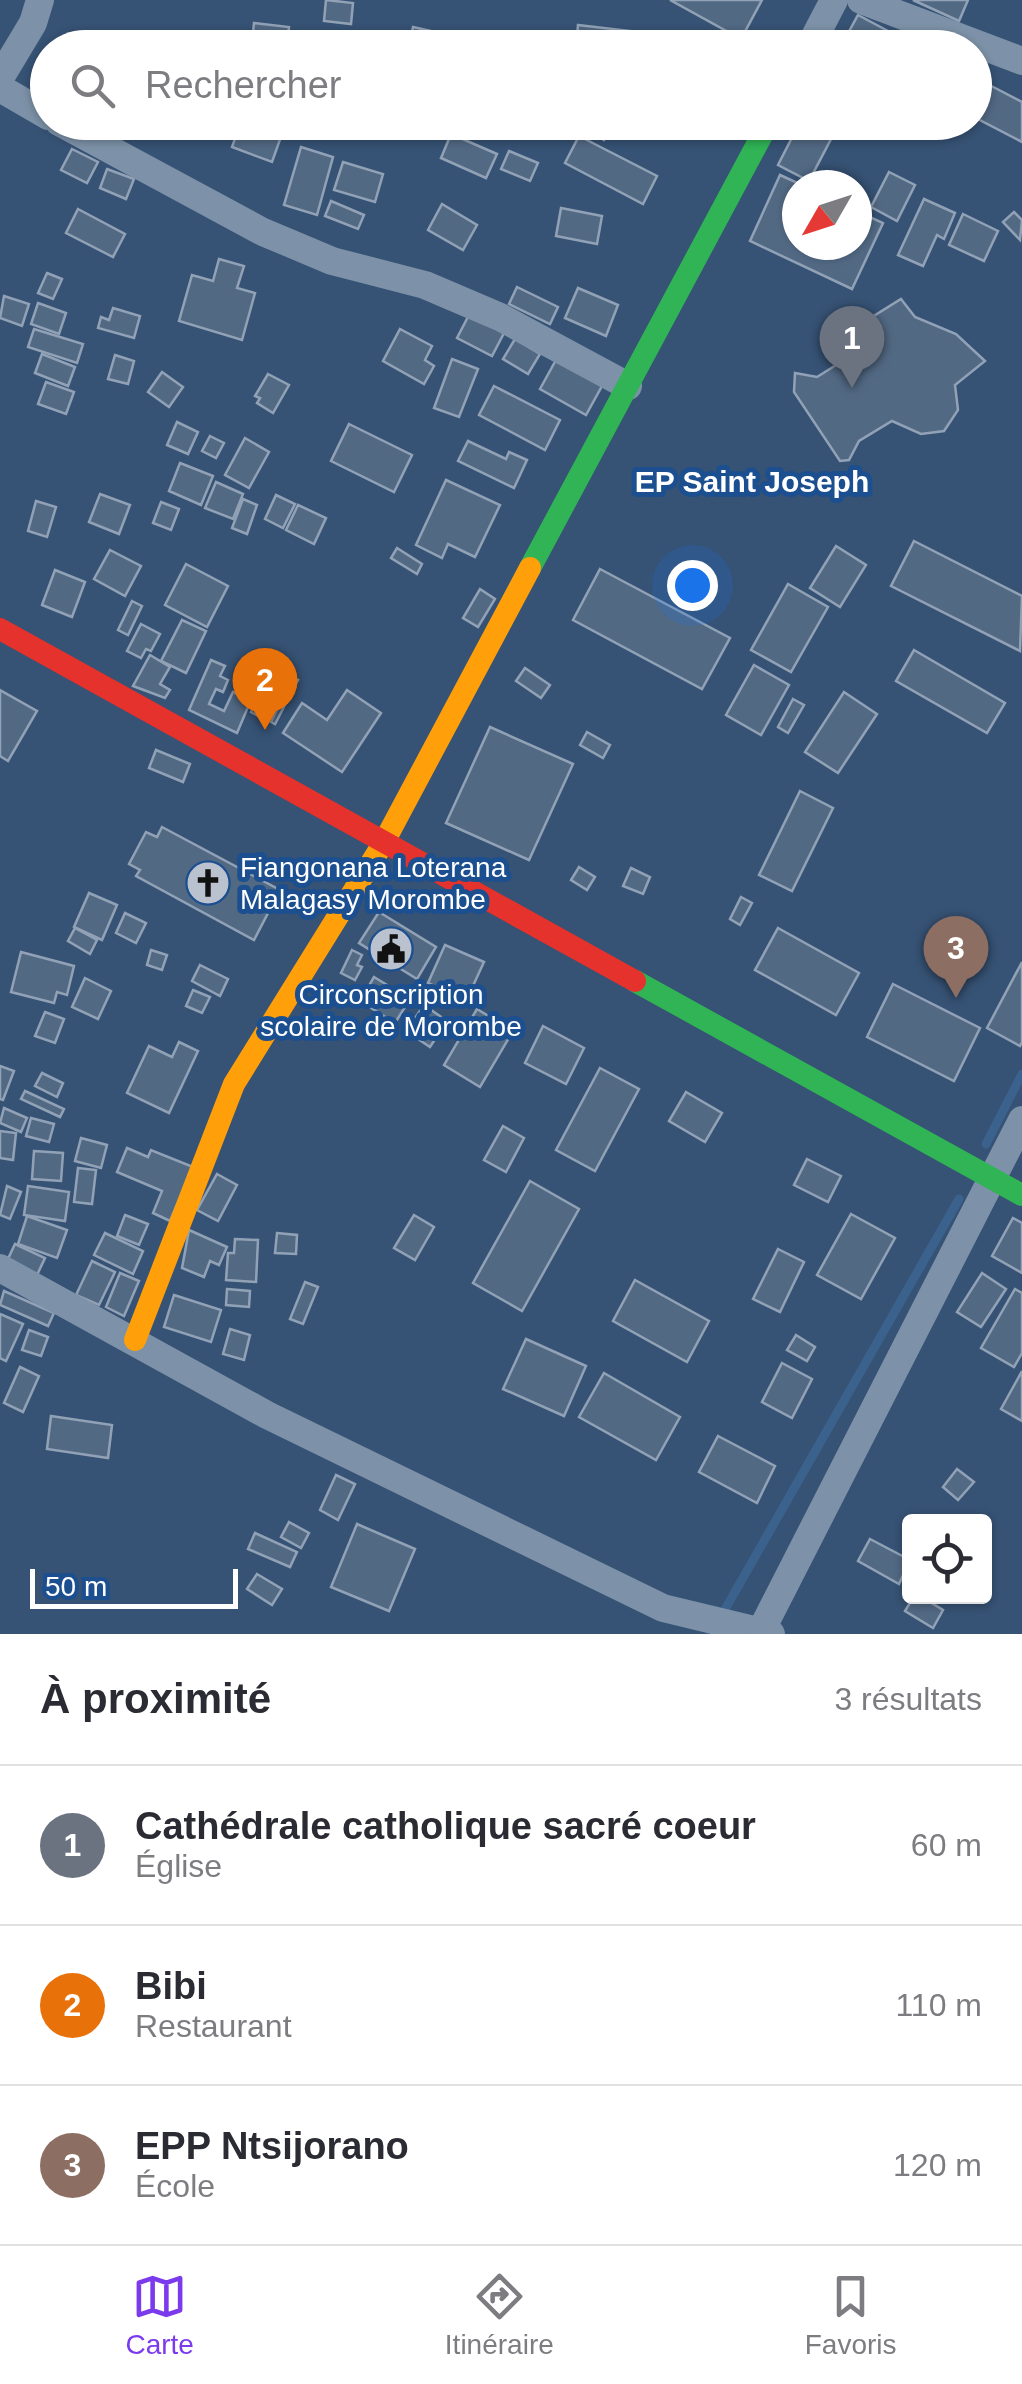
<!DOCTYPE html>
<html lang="fr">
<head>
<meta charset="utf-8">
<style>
	:root { --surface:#fff; --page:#f2f2f3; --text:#2b2b33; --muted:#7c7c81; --line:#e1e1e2; --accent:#7c3aed }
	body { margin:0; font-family:Helvetica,sans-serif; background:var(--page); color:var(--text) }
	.controls { position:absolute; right:30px; bottom:30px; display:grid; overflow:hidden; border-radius:10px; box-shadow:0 2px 8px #0004 }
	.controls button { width:90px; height:90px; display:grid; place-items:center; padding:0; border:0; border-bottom:2px solid var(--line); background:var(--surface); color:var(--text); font:50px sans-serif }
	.compass { position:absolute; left:782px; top:170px; width:90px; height:90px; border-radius:50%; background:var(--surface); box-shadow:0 2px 8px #0004; rotate:231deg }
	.scale { position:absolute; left:30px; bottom:25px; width:208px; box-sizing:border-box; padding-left:10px; border:5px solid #fff; border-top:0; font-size:28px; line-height:35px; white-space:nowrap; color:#fff; -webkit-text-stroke:8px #1b4f8f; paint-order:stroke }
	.you { position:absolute; left:692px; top:585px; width:35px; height:35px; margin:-25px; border:8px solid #fff; border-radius:50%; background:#1a73e8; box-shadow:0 0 0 15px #1a73e833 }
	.badge { display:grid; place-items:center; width:65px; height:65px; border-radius:50%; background:var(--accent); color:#fff; font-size:32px; font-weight:700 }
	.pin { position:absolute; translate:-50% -82px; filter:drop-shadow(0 2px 5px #0008) }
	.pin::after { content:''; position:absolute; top:52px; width:35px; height:30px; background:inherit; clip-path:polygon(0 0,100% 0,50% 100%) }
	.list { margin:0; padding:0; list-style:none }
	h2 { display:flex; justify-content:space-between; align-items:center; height:130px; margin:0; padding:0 40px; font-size:42px }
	h2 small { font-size:32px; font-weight:400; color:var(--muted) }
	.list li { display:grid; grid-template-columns:65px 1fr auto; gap:30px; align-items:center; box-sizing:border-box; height:160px; padding:0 40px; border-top:2px solid var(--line) }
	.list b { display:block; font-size:38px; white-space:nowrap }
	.list p { margin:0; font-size:32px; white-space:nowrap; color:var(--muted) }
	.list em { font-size:32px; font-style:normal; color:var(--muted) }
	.icon { flex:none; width:55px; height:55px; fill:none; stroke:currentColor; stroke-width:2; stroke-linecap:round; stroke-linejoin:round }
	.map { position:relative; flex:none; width:1022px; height:1634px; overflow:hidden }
	.search { position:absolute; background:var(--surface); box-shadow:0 2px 8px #0004; left:30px; right:30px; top:30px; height:110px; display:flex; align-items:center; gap:25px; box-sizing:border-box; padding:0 35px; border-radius:55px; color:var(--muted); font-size:38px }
	.sheet { height:610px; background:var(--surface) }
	nav { display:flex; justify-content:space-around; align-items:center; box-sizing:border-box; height:140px; border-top:2px solid var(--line); background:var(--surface); font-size:28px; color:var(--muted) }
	nav a { display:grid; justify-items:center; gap:5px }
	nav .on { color:var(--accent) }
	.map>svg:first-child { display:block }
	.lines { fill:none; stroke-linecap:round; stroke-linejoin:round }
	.stream { stroke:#3b618d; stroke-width:9 }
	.building { fill:#526984; stroke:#92a2b6; stroke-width:2.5 }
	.street { stroke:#7d92a8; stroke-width:28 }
	.fast { stroke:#30b455; stroke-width:22 }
	.slow { stroke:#ff9f0a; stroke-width:22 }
	.jam { stroke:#e5322d; stroke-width:22 }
	.labels { text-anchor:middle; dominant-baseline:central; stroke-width:10; stroke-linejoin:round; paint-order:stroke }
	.poi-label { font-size:28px; fill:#fff; stroke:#1b4f8f; text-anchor:start }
	.neighbourhood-label { font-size:30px; font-weight:bold; fill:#fff; stroke:#1b4f8f }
</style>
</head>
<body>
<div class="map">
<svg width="1022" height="1634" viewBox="0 0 1022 1634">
	<rect width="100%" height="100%" fill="#365274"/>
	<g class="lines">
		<g class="stream">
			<path d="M986,1144l36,-70"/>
			<path d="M711,1634l248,-435"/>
		</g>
	</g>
	<g class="building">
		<path d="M326,0l27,3 -2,21 -27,-3z"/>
		<path d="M670,0h92l-21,39z"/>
		<path d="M913,0h55l-9,21z"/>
		<path d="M858,15l62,33h-80z"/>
		<path d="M254,23l35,4 -2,19 -35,-4z"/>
		<path d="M578,25l70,8 -1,15h-71z"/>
		<path d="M413,27l40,9 -2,12h-42z"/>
		<path d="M974,77l48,25v40l-48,-25z"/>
		<path d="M241,122h11l30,12 -10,28 -40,-15z"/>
		<path d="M593,122l19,2 -8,16 -16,-9z"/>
		<path d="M800,122h40l-31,59 -31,-16z"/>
		<path d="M451,134l46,20 -11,24 -45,-20z"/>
		<path d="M579,136l78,40 -14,28 -78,-41z"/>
		<path d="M301,147l32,10 -16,58 -33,-10z"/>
		<path d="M72,149l26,13 -11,21 -26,-13z"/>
		<path d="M509,151l29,12 -8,18 -29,-12z"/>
		<path d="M343,162l40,12 -8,28 -41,-12z"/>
		<path d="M107,169l27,10 -8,20 -26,-11z"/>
		<path d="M889,172l26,13 -18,36 -26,-14z"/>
		<path d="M780,175l22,10h-5v60h60v-34l26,12 -31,66 -102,-48z"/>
		<path d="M924,199l31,14 -11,26 -7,-4 -14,31 -25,-11z"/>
		<path d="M331,201l33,14 -6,14 -33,-13z"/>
		<path d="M442,204l35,21 -14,25 -35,-20z"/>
		<path d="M561,208l41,8 -5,28 -41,-8z"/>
		<path d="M78,209l47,25 -12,23 -47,-24z"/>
		<path d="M1014,212l8,8 -2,20 -17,-18z"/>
		<path d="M963,214l35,17 -14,30 -35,-16z"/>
		<path d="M219,259l25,7 -7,22 18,5 -13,47 -63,-19 13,-46 21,6z"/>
		<path d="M47,273l15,6 -9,20 -15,-6z"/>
		<path d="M517,287l41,20 -8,17 -41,-20z"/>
		<path d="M578,288l40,17 -12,31 -41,-18z"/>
		<path d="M4,296l25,8 -7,22 -22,-8z"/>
		<path d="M901,299l14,18 41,17 29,27 -30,24 3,25 -14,21 -23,3 -29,-13 -33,20 -10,19 -9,1 -46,-69 1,-19 22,4 62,-39 -10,-19z"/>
		<path d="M38,303l28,10 -7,21 -28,-10z"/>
		<path d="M113,308l27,8 -6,22 -36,-10 3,-11 8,3z"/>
		<path d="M469,315l35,18 -12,23 -35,-18z"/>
		<path d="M34,329l49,15 -6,19 -49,-16z"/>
		<path d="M400,329l32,17 -7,14 9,6 -10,18 -41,-23z"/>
		<path d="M515,339l25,15 -12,20 -25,-15z"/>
		<path d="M42,354l33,13 -7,19 -33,-13z"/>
		<path d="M115,355l19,6 -6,23 -20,-5z"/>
		<path d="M452,359l26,10 -19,48 -25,-9z"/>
		<path d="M556,360l46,26 -16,29 -46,-26z"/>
		<path d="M162,372l21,15 -14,20 -21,-15z"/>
		<path d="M268,374l21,11 -16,28 -16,-10 3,-5 -5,-2z"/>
		<path d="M46,382l28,10 -8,22 -28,-10z"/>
		<path d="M494,386l66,34 -15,30 -66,-35z"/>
		<path d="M177,422l21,10 -10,22 -21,-9z"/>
		<path d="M349,424l63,31 -18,37 -63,-31z"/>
		<path d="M210,436l14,7 -8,15 -14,-7z"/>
		<path d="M245,438l24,14 -20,36 -24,-13z"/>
		<path d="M468,441l38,18 3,-7 18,8 -13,28 -56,-27z"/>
		<path d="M180,463l33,13 -12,29 -32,-14z"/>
		<path d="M446,480l54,25 -25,52 -27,-13 -6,14 -26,-13z"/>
		<path d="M216,482l27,12 -10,25 -28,-11z"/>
		<path d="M100,494l30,11 -11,29 -30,-12z"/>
		<path d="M276,495l19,9 -12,24 -18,-9z"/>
		<path d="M243,499l14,6 -10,29 -15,-6z"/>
		<path d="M36,501l20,6 -9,30 -19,-6z"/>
		<path d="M161,502l18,7 -8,21 -18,-7z"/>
		<path d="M298,505l28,13 -12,26 -28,-14z"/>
		<path d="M914,541l108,55 -2,55 -129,-65z"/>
		<path d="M836,546l30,19 -26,42 -30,-19z"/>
		<path d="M397,548l25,16 -5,10 -26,-16z"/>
		<path d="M110,550l31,16 -16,30 -31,-17z"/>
		<path d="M186,564l42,22 -21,41 -42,-22z"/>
		<path d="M600,569l130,69 -28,51 -129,-69z"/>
		<path d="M55,570l30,12 -13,35 -30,-12z"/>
		<path d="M788,584l40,23 -37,65 -40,-22z"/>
		<path d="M480,589l15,10 -17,28 -15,-9z"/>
		<path d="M132,601l10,5 -14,29 -10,-5z"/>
		<path d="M182,620l24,11 -20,42 -25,-12z"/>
		<path d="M141,624l19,10 -9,17 -5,-2 -5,9 -14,-7z"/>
		<path d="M914,650l91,53 -18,30 -91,-52z"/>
		<path d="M150,655l20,12 -10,17 10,6 -5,8 -32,-12z"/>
		<path d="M211,660l14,6 -5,10 8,4 -5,12 -7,-3 -7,15 15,7 9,-19 18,8 -14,33 -48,-23z"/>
		<path d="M754,665l35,20 -28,50 -35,-20z"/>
		<path d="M275,667l16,8 -24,46 -16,-9z"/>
		<path d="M525,668l25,17 -9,13 -25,-17z"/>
		<path d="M293,678l5,2 -23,44 -4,-2z"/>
		<path d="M0,690l37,21 -29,50 -8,-5z"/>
		<path d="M347,690l34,23 -39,59 -59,-39 19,-30 25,17z"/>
		<path d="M844,692l33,22 -39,59 -33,-21z"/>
		<path d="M793,699l11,6 -16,28 -10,-6z"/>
		<path d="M490,727l83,37 -44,96 -83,-37z"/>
		<path d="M587,732l23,13 -7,13 -23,-13z"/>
		<path d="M156,750l34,14 -7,18 -34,-14z"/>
		<path d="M800,791l33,17 -41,83 -33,-16z"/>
		<path d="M162,827l118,63 -26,50 -118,-64 4,-6 -11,-6 17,-32 11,5z"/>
		<path d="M579,867l16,10 -8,13 -16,-10z"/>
		<path d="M631,868l19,9 -7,17 -20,-8z"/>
		<path d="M89,893l28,12 -15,35 -28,-13z"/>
		<path d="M741,897l11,6 -12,22 -10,-6z"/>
		<path d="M379,912l57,35 -19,32 -58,-36z"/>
		<path d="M125,913l21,10 -10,20 -20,-10z"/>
		<path d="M75,928l22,12 -7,14 -22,-13z"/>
		<path d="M778,928l81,45 -23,42 -81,-45z"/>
		<path d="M445,945l39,17 -18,39 -38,-18z"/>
		<path d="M151,950l16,5 -5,15 -15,-5z"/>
		<path d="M352,950l10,5 -5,10 5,2 -7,13 -14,-7z"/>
		<path d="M21,952l53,14 -7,29 -10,-3 -3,11 -43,-11z"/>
		<path d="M1022,962v80l-2,4 -33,-18z"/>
		<path d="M200,965l28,14 -8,17 -28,-15z"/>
		<path d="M374,977l36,22 -15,24 -35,-22z"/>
		<path d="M85,978l26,13 -13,28 -26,-12z"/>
		<path d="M893,984l87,44 -26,53 -87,-44z"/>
		<path d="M193,990l17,7 -8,16 -16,-7z"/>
		<path d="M424,1005l23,16 -17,26 -24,-16z"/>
		<path d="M477,1009l36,22 -33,56 -36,-22z"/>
		<path d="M45,1012l19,7 -9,24 -20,-7z"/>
		<path d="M543,1026l41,22 -18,36 -41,-21z"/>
		<path d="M179,1042l19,9 -29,62 -42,-20 22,-47 23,11z"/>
		<path d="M0,1066l14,5 -11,29 -3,-1z"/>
		<path d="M600,1068l39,21 -44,82 -39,-21z"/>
		<path d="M42,1073l21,10 -6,14 -22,-11z"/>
		<path d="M25,1091l39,18 -4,8 -39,-18z"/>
		<path d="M686,1092l36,21 -17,29 -36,-21z"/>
		<path d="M4,1108l23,10 -6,14 -21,-9z"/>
		<path d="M31,1118l23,6 -5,18 -23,-6z"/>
		<path d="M503,1126l21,12 -18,34 -22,-12z"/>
		<path d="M0,1131l16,2 -3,27 -13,-2z"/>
		<path d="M81,1138l26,7 -6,23 -26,-7z"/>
		<path d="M127,1148l21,9 3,-7 42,17 -23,54 -17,-8 9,-22 -45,-19z"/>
		<path d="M34,1151l29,2 -2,28 -29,-2z"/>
		<path d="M807,1159l34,17 -13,26 -34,-17z"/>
		<path d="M78,1168l18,2 -4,34 -18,-2z"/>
		<path d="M217,1174l20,11 -19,36 -21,-11z"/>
		<path d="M530,1181l49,28 -57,102 -49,-28z"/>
		<path d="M7,1186l14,6 -11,27 -10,-4z"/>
		<path d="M28,1186l41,6 -4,29 -41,-6z"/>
		<path d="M851,1214l44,24 -34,61 -44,-24z"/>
		<path d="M125,1215l23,9 -9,21 -22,-9z"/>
		<path d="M414,1215l20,12 -19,33 -21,-12z"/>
		<path d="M27,1216l40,14 -10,28 -39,-14z"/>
		<path d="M1013,1218l9,5v50l-30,-17z"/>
		<path d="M189,1230l38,17 -8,18 -9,-4 -6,16 -22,-9z"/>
		<path d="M105,1233l38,18 -10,23 -39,-19z"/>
		<path d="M277,1233l20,2 -1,19 -21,-1z"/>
		<path d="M235,1239l23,1 -2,42 -30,-2 2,-27h6z"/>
		<path d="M15,1244l30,14 -8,17 -30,-14z"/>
		<path d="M778,1249l26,13 -24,50 -27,-13z"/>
		<path d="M92,1261l23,11 -16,33 -23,-10z"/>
		<path d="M120,1273l19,8 -15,35 -18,-9z"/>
		<path d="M982,1273l24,16 -25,38 -24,-15z"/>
		<path d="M635,1280l74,41 -22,41 -74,-41z"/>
		<path d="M305,1282l13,5 -15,37 -13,-5z"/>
		<path d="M227,1289l23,2 -1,16 -23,-2z"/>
		<path d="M1015,1289l7,4v60l-8,14 -33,-19z"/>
		<path d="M4,1291l50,22 -6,13 -48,-21z"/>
		<path d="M174,1295l47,15 -10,32 -47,-15z"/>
		<path d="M0,1314l23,10 -17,37 -6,-3z"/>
		<path d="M230,1329l20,6 -6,25 -21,-6z"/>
		<path d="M29,1330l19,7 -7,19 -19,-6z"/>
		<path d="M796,1335l19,12 -8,14 -20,-11z"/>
		<path d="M526,1339l60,27 -22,50 -61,-27z"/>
		<path d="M782,1363l30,16 -20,39 -30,-16z"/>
		<path d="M20,1367l19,9 -16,36 -19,-9z"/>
		<path d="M1022,1371v50l-21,-12z"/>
		<path d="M604,1373l76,44 -24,43 -77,-43z"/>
		<path d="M51,1416l61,9 -4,33 -61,-9z"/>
		<path d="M718,1436l57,30 -18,37 -58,-31z"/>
		<path d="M957,1469l17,13 -16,18 -15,-13z"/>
		<path d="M336,1475l19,9 -17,36 -18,-10z"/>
		<path d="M289,1522l20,11 -8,15 -20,-11z"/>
		<path d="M357,1524l58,25 -26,62 -58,-24z"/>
		<path d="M255,1533l42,19 -7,15 -42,-18z"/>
		<path d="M870,1539l40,21 -11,24 -41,-23z"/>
		<path d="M257,1574l25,15 -10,16 -25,-16z"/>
		<path d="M914,1596h6l23,14 -10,18 -28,-17z"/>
	</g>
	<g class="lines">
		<g class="street">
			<path d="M861,0l161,61"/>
			<path d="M809,48l25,-48"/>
			<path d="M0,78l33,-55 7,-23"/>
			<path d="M0,88l48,28"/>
			<path d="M59,122l204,110 69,29 93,24 75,32 128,69"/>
			<path d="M0,1268l267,147 396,193 108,26"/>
			<path d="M762,1629l260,-509"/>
		</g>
		<g class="fast">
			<path d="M530,568l239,-446"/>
			<path d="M635,981l387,214"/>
		</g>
		<path class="slow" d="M135,1340l99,-256 150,-242 146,-274"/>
		<path class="jam" d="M0,629l635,352"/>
	</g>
	<defs>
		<symbol id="church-disc" viewBox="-11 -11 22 22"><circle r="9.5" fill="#b9c2ce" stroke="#1b4f8f"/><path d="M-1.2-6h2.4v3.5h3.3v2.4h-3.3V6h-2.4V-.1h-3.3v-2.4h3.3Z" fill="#111"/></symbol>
		<symbol id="civic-disc" viewBox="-11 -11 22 22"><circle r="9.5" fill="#b9c2ce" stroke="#1b4f8f"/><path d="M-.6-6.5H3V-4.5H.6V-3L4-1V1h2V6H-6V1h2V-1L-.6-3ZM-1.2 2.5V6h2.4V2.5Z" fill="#111"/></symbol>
	</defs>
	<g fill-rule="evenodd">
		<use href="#church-disc" x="183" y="858" width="50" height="50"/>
		<use href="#civic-disc" x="366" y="924" width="50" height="50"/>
	</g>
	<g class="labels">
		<g class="poi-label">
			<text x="240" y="867">Fiangonana Loterana<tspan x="240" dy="32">Malagasy Morombe</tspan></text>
			<text x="391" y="994" text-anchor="middle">Circonscription<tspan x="391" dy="32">scolaire de Morombe</tspan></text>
		</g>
		<g class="neighbourhood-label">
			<text x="752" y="481">EP Saint Joseph</text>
		</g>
	</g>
</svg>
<div class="controls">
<button><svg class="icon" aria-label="locate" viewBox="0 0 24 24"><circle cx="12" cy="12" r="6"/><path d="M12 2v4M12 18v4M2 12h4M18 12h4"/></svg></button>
</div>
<svg class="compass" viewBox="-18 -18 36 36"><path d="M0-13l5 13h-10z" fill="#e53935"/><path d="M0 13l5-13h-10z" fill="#7c7c81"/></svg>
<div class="scale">50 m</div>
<div class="you"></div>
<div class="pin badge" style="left:852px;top:388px;background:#6b7280">1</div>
<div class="pin badge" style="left:265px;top:730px;background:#e8710a">2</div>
<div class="pin badge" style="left:956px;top:998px;background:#8d6e63">3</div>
<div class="search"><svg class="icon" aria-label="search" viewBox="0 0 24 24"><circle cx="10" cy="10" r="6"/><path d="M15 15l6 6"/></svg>Rechercher</div>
</div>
<section class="sheet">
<h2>À proximité<small>3 résultats</small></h2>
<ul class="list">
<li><span class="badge" style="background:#6b7280">1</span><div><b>Cathédrale catholique sacré coeur</b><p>Église</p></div><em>60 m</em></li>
<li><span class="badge" style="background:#e8710a">2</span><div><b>Bibi</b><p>Restaurant</p></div><em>110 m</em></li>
<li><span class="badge" style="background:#8d6e63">3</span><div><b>EPP Ntsijorano</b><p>École</p></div><em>120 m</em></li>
</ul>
</section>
<nav>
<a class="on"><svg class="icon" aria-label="map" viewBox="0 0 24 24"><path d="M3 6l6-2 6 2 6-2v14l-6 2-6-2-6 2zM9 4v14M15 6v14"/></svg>Carte</a>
<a><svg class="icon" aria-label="directions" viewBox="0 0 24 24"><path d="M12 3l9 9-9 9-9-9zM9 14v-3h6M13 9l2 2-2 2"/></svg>Itinéraire</a>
<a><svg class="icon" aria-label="saved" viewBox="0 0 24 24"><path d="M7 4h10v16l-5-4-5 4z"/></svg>Favoris</a>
</nav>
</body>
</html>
